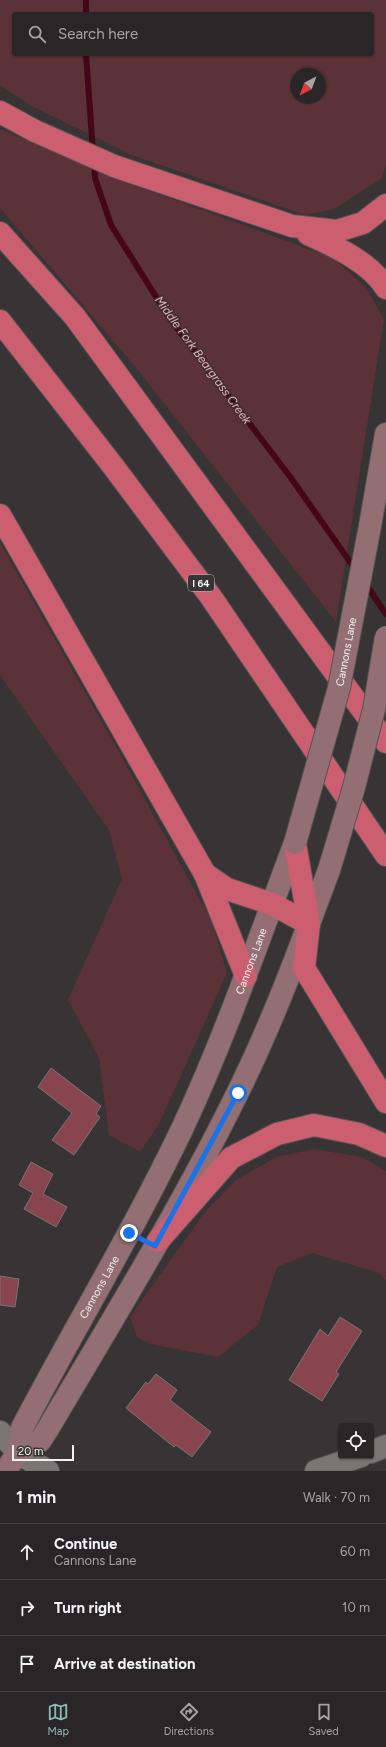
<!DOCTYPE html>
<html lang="en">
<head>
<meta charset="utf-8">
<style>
	:root { --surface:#2a2627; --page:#363233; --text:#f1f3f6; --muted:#a5a5a7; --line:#464344; --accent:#8bbbb9 }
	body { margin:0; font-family:Figtree,sans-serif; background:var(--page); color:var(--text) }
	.controls { position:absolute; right:12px; bottom:12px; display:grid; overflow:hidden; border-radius:4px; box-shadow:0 1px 3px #0004 }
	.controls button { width:36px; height:36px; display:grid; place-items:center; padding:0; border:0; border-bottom:1px solid var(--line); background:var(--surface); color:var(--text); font:20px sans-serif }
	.compass { position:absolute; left:290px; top:68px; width:36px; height:36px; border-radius:50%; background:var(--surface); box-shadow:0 1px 3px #0004; rotate:221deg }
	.scale { position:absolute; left:12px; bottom:10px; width:62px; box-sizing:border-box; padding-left:4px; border:2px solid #f3f1f1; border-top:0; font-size:11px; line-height:14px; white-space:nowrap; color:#f3f1f1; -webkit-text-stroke:3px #383334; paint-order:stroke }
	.stop { position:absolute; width:12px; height:12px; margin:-9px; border:3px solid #1a73e8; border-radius:50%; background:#fff }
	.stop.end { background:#1a73e8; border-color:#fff; box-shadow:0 1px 4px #0008 }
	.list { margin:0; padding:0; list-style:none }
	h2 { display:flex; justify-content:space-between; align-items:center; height:52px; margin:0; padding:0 16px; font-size:17px }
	h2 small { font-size:13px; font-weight:400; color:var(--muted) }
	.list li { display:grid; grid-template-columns:26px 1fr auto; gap:12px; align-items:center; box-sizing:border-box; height:56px; padding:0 16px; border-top:1px solid var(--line) }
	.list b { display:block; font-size:15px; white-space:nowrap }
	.list p { margin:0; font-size:13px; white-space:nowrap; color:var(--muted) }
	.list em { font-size:13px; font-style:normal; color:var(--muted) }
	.icon { flex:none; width:22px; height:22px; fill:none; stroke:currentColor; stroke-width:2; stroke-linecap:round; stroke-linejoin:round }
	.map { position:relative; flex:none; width:386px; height:1471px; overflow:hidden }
	.search { position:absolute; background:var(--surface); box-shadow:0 1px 3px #0004; left:12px; right:12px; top:12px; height:44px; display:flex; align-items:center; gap:10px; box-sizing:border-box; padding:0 14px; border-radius:4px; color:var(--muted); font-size:15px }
	.sheet { height:220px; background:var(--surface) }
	nav { display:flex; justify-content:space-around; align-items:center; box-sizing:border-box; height:56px; border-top:1px solid var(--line); background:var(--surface); font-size:11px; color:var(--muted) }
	nav a { display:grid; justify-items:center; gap:2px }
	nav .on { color:var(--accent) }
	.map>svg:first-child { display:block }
	.green { fill:#5a3237; fill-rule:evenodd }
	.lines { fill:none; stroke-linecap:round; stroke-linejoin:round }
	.stream { stroke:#450617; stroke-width:6 }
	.building { fill:#89454f; stroke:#787373 }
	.minor-casing { stroke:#565353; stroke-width:24 }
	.secondary-casing { stroke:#565353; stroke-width:24 }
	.motorway-casing { stroke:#565353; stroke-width:24 }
	.minor { stroke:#7b7676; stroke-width:22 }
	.secondary { stroke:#936f74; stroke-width:22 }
	.motorway { stroke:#cb5e6f; stroke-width:22 }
	.secondary-bridge-casing { stroke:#565353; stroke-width:24; stroke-linecap:butt }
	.secondary-bridge { stroke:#936f74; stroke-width:22 }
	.route { stroke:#1a73e8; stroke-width:5 }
	.labels { text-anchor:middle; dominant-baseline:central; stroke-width:3; stroke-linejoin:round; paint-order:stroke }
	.shield { fill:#383334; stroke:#bbb8b8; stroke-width:1 }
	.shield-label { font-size:10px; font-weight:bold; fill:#f3f1f1 }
	.street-label { font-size:11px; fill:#f3f1f1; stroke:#383334 }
	.water-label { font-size:12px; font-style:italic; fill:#fdaab4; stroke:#383334 }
</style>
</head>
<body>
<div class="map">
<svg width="386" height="1471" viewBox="0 0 386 1471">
	<rect width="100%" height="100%" fill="#383334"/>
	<g class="green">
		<path d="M0,0h386v166l-5,13 -47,30 -29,6 -176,-61 -97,-48 -32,-21zM14,14h358v40h-358zM296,74h24v24h-24z"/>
		<path d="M0,129l128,54 205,75 32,28 19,33 -48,303 -199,-253 -137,-161z"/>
		<path d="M0,543l119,209 93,170 15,51 -68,151 -19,28 -31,-17 -10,-77 -31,-58 54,-121 -13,-49 -109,-155z"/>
		<path d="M314,1149l48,8 24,14v109l-7,-7 -67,-20 -35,14 -19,58 -40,32 -68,-13 -13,-7 -7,-20 74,-104 32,-33 40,-23z"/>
	</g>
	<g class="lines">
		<g class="stream">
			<path d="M86,14v-14"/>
			<path d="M86,54l7,98"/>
			<path d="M94,161l1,17 16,47 59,94 121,159 64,91"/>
			<path d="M365,583l21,31"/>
		</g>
	</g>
	<g class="building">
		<path d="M51,1068l50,38 -5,8 4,3 -26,38 -22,-15 20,-27 -34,-26z"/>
		<path d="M31,1162l22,12 -10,20 24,13 -11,20 -32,-18 9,-16 -14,-8z"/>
		<path d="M0,1276l19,3 -4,28 -15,-2z"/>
		<path d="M340,1317l22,14 -26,41 3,2 -17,27 -33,-21 31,-51 8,7z"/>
		<path d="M156,1374l21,16 -7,10 41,32 -19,25 -16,-12 -2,2 -48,-39 20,-26 2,2z"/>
	</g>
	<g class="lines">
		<defs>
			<g id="minor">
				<path d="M0,1432l18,21 30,18"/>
				<path d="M371,1452l15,-6"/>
				<path d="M316,1471l45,-15"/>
			</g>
			<g id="secondary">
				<path d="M370,526l16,-92"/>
				<path id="s1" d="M18,1453l4,-25c53,-101 112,-198 161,-301 43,-92 76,-189 112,-284"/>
				<path d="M5,1471l13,-18 22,-12 9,-14c65,-110 132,-219 188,-333 36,-72 64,-149 92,-224"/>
			</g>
			<g id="motorway">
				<path d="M0,112l35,19 79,35 178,60 45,5 26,-8 23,-18"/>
				<path d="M0,233l75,84 311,425"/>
				<path d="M308,234c26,12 62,28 78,54"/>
				<path d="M0,321l113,145 98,131 175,258"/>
				<path d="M0,515l205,359 41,102"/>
				<path d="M295,843l14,81 -5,44 82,134"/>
				<path d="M205,874l22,15 45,15 37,20"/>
				<path d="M158,1241l73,-83 46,-24 37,-9 45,9 27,12"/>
			</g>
		</defs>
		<use href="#minor" class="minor-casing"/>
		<use href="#secondary" class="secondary-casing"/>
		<use href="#motorway" class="motorway-casing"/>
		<use href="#minor" class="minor"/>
		<use href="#secondary" class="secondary"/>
		<use href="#motorway" class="motorway"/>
		<defs>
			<g id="secondary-bridge">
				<path id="s2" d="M295,843l44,-155 31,-162"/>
				<path d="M329,870l25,-83 20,-78 12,-72"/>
			</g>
		</defs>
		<use href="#secondary-bridge" class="secondary-bridge-casing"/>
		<use href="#secondary-bridge" class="secondary-bridge"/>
	</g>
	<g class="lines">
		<path class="route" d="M129,1233l26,13 83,-153"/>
	</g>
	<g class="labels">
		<rect class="shield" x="188" y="575" width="26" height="16" rx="3"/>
		<g class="shield-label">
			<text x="201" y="583">I 64</text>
		</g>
		<g class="street-label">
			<text stroke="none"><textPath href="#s2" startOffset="198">Cannons Lane</textPath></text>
			<text stroke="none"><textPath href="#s1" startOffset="546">Cannons Lane</textPath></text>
			<text stroke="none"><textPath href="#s1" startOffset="186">Cannons Lane</textPath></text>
		</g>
		<g class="water-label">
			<text transform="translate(203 360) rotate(54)">Middle Fork Beargrass Creek</text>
		</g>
	</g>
</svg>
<div class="controls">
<button><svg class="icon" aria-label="locate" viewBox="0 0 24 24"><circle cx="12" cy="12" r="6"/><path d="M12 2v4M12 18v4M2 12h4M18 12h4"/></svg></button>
</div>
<svg class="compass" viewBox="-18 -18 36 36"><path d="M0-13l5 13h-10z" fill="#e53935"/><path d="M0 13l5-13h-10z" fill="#a5a5a7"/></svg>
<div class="scale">20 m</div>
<div class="stop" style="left:238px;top:1093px"></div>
<div class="stop end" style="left:129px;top:1233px"></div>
<div class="search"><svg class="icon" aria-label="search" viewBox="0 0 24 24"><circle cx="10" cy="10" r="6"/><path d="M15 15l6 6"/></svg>Search here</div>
</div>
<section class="sheet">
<h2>1 min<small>Walk · 70 m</small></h2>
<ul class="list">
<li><svg class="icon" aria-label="ahead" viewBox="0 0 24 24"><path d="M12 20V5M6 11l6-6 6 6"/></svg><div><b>Continue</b><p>Cannons Lane</p></div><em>60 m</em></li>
<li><svg class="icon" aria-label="right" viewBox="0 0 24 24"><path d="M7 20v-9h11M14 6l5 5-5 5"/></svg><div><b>Turn right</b></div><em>10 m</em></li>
<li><svg class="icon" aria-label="arrive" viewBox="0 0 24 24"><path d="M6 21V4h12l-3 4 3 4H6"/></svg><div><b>Arrive at destination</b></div></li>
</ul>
</section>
<nav>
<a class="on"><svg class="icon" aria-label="map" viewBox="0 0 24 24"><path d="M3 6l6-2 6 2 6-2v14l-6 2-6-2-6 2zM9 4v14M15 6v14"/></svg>Map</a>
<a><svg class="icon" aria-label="directions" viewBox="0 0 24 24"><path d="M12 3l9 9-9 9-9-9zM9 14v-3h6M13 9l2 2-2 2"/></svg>Directions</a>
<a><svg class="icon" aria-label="saved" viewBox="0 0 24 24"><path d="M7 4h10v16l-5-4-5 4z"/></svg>Saved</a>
</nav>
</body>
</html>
